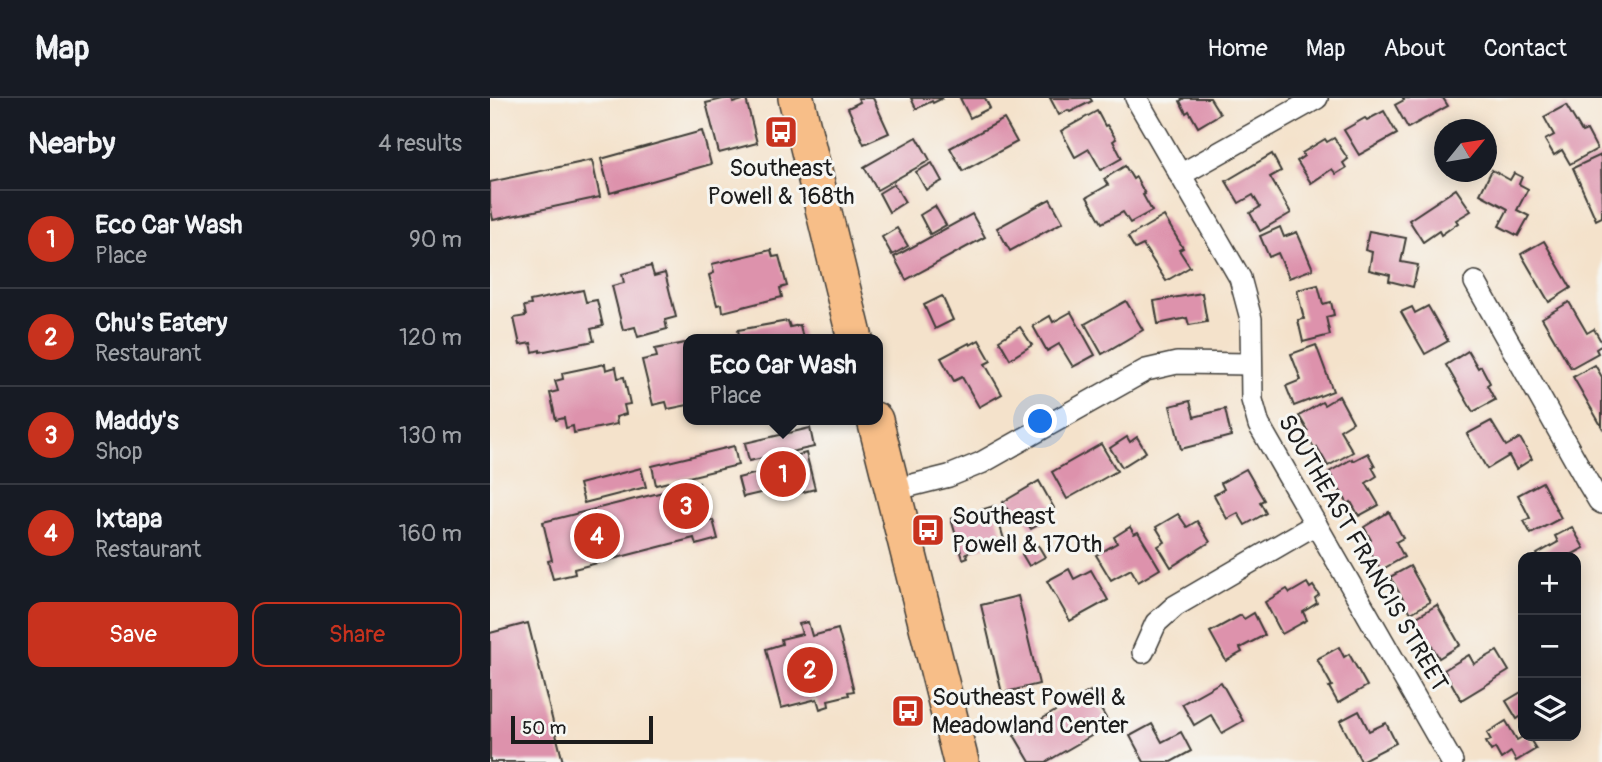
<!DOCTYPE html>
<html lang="en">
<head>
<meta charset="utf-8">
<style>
	:root { --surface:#171b24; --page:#242831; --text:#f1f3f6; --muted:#9ea1a6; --line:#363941; --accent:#c8321e }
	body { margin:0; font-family:Pangolin,sans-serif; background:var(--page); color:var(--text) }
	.controls { position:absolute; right:21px; bottom:21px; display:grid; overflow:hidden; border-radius:14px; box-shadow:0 4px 18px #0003 }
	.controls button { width:63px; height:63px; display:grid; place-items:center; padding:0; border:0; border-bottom:2px solid var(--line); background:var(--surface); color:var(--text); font:35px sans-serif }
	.compass { position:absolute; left:944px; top:21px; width:63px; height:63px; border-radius:50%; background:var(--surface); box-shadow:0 4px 18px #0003; rotate:60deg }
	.scale { position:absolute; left:21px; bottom:18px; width:142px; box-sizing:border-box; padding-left:7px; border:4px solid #1c1c1c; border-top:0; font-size:19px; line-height:24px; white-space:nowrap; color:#1c1c1c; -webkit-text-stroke:5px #f6f6f2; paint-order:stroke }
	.you { position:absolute; left:551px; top:324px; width:24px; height:24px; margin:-18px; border:5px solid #fff; border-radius:50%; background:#1a73e8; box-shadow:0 0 0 10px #1a73e833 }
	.badge { display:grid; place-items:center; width:46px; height:46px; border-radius:50%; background:var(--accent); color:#fff; font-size:23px; font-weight:700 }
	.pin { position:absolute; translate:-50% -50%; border:4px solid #fff; box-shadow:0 2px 7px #0006 }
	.popup { position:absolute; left:193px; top:236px; width:200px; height:91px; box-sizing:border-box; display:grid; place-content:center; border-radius:14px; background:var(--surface); filter:drop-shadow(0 2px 5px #0005); font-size:23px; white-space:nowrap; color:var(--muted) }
	.popup b { font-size:26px; color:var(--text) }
	.popup::after { content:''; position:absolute; left:50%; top:100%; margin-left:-14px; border:14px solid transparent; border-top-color:var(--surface) }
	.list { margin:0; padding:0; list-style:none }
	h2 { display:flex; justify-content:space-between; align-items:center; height:91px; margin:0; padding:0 28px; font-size:30px }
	h2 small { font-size:23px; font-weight:400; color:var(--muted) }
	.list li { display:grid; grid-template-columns:46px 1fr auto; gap:21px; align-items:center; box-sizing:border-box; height:98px; padding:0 28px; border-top:2px solid var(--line) }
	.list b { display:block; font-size:26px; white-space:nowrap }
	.list p { margin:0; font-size:23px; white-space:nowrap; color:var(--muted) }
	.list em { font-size:23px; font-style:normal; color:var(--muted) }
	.actions { display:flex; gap:14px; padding:21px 28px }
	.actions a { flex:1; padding:16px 0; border:2px solid var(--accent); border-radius:14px; text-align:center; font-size:24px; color:var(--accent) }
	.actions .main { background:var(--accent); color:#fff }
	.icon { flex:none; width:38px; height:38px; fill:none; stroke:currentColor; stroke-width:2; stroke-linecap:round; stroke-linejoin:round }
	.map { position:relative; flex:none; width:1112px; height:664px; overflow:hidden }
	header { display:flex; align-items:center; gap:42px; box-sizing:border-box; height:98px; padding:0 35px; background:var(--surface); border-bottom:2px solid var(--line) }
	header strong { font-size:33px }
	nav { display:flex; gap:38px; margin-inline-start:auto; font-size:24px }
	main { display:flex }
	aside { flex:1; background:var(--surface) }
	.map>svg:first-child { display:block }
	.building { fill:#dd92ac }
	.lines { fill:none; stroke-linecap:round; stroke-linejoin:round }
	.minor-casing { stroke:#3c3a36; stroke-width:24 }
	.primary-casing { stroke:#3c3a36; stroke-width:38 }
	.minor { stroke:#fff; stroke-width:21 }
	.primary { stroke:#f7be88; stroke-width:35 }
	.labels { text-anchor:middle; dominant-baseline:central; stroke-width:6; stroke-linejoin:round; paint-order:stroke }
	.poi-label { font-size:24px; fill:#1c1c1c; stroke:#f6f6f2; text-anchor:start }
	.street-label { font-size:24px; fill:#1c1c1c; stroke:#f6f6f2 }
</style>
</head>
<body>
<header>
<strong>Map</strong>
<nav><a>Home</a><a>Map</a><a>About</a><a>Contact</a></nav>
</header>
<main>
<aside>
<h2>Nearby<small>4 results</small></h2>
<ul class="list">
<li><span class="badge">1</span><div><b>Eco Car Wash</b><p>Place</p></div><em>90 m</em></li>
<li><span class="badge">2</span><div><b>Chu's Eatery</b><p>Restaurant</p></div><em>120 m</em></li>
<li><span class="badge">3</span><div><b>Maddy's</b><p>Shop</p></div><em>130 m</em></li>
<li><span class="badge">4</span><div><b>Ixtapa</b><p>Restaurant</p></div><em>160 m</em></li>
</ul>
<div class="actions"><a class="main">Save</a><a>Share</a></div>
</aside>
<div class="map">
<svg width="1112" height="664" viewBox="0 0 1112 664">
	<rect width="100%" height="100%" fill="#f6f6f2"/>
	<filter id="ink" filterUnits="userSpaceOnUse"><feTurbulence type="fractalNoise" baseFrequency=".0143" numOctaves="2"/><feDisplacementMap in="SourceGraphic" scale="14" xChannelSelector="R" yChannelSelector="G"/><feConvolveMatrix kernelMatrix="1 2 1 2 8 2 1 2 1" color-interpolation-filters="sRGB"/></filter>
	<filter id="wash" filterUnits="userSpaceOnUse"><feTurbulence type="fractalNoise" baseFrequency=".00686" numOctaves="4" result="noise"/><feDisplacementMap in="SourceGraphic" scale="28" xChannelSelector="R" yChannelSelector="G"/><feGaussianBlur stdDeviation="1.57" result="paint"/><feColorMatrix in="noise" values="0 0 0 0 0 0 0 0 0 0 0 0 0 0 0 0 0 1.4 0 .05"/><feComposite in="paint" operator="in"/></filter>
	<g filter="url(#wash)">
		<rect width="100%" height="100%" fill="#f4e2cb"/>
		<g id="blocks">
			<g class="building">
				<path d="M237,0h5l1,5 13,-4 11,44 -38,10 -13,-50z"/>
				<path d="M368,0h15l16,35 -25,11 -16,-36 12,-6z"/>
				<path d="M421,0h32l-10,5 -1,-2 -16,8z"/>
				<path d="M470,0h25l5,10 -20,10z"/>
				<path d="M560,0h40l2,3 -22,11 -2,-2 -9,5z"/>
				<path d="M692,0h28l10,16 -22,13 -9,-16 -3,2 -6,-12 3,-2z"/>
				<path d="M913,0h40l5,8 -40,22 -13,-23 9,-5z"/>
				<path d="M1076,7l16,27 5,-2 10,19 -27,15 -8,-14 -8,5 -9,-15 9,-5 -10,-18z"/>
				<path d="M607,13l8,15 2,-1 9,14 -3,2 9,17 -21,12 -12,-21 -14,8 -14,-26z"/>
				<path d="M894,13l13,23 -38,21 -15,-25 21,-12 2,2z"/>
				<path d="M514,21l13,23 -54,29 -13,-23z"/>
				<path d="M212,33l9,33 -101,29 -9,-34z"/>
				<path d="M427,39l13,23 -53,30 -13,-23z"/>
				<path d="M844,40l14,21 -5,4 3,5 -10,6 -4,-5 -21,14 -14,-22 7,-5 -2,-3 23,-14 2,3z"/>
				<path d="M782,56l9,17 -11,6 21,36 -31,18 -10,-18 10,-6 -7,-12 -14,8 -13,-22z"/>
				<path d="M1111,57l1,62 -6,3 -23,-52z"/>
				<path d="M102,62l8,37 -107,23 -3,-16v-22z"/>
				<path d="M442,65l10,18 -16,9 -10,-18z"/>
				<path d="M635,68l8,13 3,-2 9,17 -2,1 9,16 -22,12 -7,-11 -21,11 -15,-26 21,-12 -4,-6z"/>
				<path d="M1002,72l18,10 4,-7 8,4 -3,7 9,5 -11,21 12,6 -11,20 -19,-10 9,-17 -28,-15z"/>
				<path d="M404,86l11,18 -16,10 -10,-19z"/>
				<path d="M966,91l15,22 -15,9 2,3 -17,12 -2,-4 -16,11 -14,-22z"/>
				<path d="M560,101l13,23 -53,29 -13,-23z"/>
				<path d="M445,108l11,19 -16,9 -10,-19z"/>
				<path d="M482,116l13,23 -79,43 -12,-23z"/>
				<path d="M674,118l19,32 -4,2 11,17 -24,14 -23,-36 -8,4 -7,-12z"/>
				<path d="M790,129l4,10 13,-5 16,37 -24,9 -11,-25 -9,4 -9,-21z"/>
				<path d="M407,130l11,18 -16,9 -10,-18z"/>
				<path d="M879,133l37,7 -5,24 17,3 -5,22 -24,-6 1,-6 -21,-5 3,-18 -7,-2z"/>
				<path d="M1054,143l27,47 -22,14 -28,-48z"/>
				<path d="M281,152l2,7 6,-1 8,30 -7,2 2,9 -59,15 -1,-8 -5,1 -8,-30 5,-2 -2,-9z"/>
				<path d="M161,168l3,10 11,-3 11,44 -11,3 2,9 -29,8 -3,-10 -12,3 -11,-44 12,-3 -2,-9z"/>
				<path d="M828,187l5,19 8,-2 3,13 -8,2 4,18 -27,7 -5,-22 6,-1 -7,-29z"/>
				<path d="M93,192l3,12 11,-2 6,26 -12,3 3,12 -54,11v-2l-7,2 -2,-9 -11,2 -6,-27 12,-2 -2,-10 7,-1 -1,-4z"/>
				<path d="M712,195l5,29 -18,3 -2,-7 -29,6 -4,-23z"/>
				<path d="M452,198l11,24 -18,9 -11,-24z"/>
				<path d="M636,203l17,29 -41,24 -17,-30z"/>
				<path d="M1079,204l18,31 7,-4 8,14v2l-6,4 2,4 -27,15 -29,-50z"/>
				<path d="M938,208l20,35 -23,13 -24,-42 11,-5 3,6z"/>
				<path d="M581,214l24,43 -22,12 -14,-23 -12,7 -14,-25 17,-10 3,6z"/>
				<path d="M298,223l2,6 10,-2 3,14h-63l-2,-9z"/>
				<path d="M530,229l12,18 -22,14 -11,-19z"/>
				<path d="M489,242l12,21 -6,3 17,30 -23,13 -17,-30 -8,4 -13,-23 28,-15 1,2z"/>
				<path d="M195,245l1,6h2v56l-20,4 -2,-7 -13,3 -11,-45 15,-3 -2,-8z"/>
				<path d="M826,247l17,46 -39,15 -8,-20 15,-6 -10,-26z"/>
				<path d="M978,253l10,17 3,-2 9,17 -3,2 8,15 -22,12 -27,-47z"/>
				<path d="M115,266l1,6 10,-3 2,11 6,-1 6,27 -6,1 2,9 -10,3 1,7 -43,9 -1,-7 -7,2 -2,-10 -8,2 -6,-27 8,-2 -3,-10 8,-2 -1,-6z"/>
				<path d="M1105,267l7,12v50l-29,-50z"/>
				<path d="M849,298l14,26 -13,8 13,22 -25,14 -11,-19 -2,2 -10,-16 3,-2 -9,-15 23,-14 2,3z"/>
				<path d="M700,303l4,16 31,-8 6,27 -50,13 -11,-43z"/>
				<path d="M1001,323l15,25 14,-8 12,21 -16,10 -7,-13 -22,13 -20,-35z"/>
				<path d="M320,330l4,19 -65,14 -4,-18z"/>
				<path d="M637,339l3,5 7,-5 9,15 -24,15 -12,-19z"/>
				<path d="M611,346l16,27 -50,28 -15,-27z"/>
				<path d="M244,348l4,19 -82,20 -4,-19z"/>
				<path d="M316,355l9,36 -27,7 -2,-9 -43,10 -5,-19 44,-11 -2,-7z"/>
				<path d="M878,355l7,13 -3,1 5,9 -11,7 13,22 -20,11 -8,-14 -3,2 -19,-32 23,-13 1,2z"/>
				<path d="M151,370l5,19 -62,16 -5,-19z"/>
				<path d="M756,371l18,31 -4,2 6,11 -21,12 -7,-12 -11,6 -13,-24 10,-6 -3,-6z"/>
				<path d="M549,383l15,27 -8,5 4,6 -19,10 -9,-15 -9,5 -10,-17z"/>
				<path d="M1052,384l19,36 -30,16 -7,-13 6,-3 -12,-23z"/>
				<path d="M209,385l10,38 4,-1 5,19 -22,6 -2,-7 -120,31 1,5 -22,5 -5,-18 4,-1 -9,-38z"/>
				<path d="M504,408l12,40 -5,2 -2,-6 -33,11 2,4 -5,2 -12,-40z"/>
				<path d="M899,414l14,26 -7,4 8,15 -23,13 -15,-26 5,-4 -7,-13z"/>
				<path d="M688,416l9,13 10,-6 13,21 -39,25 -13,-21 7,-4 -9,-15z"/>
				<path d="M640,429l4,7 4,-2 22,37 -22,13 -7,-13 -20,11 -15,-25 21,-12 -3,-6z"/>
				<path d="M1082,429l12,21 -13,7 1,2h-33l-2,-3 21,-12 -3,-6z"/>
				<path d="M548,447l7,12 -16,9 -7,-12z"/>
				<path d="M920,468l20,36 -19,11 -21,-36z"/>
				<path d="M579,471l5,10 17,-9 17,30 -38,21 -23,-40z"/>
				<path d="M817,485l3,5 3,-2 6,9 -4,3 2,5 -14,9 4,8 -25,14 -17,-32 22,-13 3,4z"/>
				<path d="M528,498l21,88 -37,9 -21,-88z"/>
				<path d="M947,507l23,40 -21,13 -24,-40z"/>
				<path d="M764,515l11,22 -25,13 2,4 -16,9 -16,-29 31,-17 3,4z"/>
				<path d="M318,524l4,14 26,-7 16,62 -6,1 1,3 -21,5 1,6 -9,3 -3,-10 -36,9 -15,-59 16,-5 -1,-5 21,-5 -3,-10z"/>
				<path d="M38,525l35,139h-73v-129z"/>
				<path d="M849,549l5,10 5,-3 18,32 -29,17 -9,-16 3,-1 -15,-27z"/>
				<path d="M1007,553l12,20 -48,29 -17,-30 25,-15 5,9z"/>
				<path d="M731,584l22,39 -21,12 -11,-18 -17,10 -12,-21z"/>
				<path d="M600,593l20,34 -64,37h-16l-16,-27z"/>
				<path d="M1033,593v24l-6,4 -11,-18z"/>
				<path d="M869,613l10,20 17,-8 10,20 -35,18 -21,-40z"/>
				<path d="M1016,623l11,19 7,-4h4l8,13 -20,12 -5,-9 -10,7 -6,-11 -4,3 -5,-9 5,-2 -4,-7z"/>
				<path d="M662,626l10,18 19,-10 10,19 -20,11h-27l-14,-26z"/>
			</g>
		</g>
	</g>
	<g filter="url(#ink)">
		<use href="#blocks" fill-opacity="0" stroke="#3c3a36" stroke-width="2"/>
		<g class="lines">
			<defs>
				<g id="minor">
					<path d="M646,0l104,180 11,41 1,81 7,25 193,337"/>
					<path d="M690,77l137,-77"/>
					<path d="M985,184l112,199 12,20 3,2"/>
					<path d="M403,392l56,-14 32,-13 165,-93 31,-7 74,1"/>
					<path d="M653,554l13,-29 19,-17 141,-82"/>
				</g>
				<g id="primary">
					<path d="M306,0l59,241"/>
					<path d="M385,322l86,342"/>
				</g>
			</defs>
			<use href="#minor" class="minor-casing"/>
			<use href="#primary" class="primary-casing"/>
			<use href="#minor" class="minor"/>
			<use href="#primary" class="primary"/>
		</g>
	</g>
	<defs>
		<symbol id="bus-square" viewBox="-11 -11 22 22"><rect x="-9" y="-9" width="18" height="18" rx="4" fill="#c8321e" stroke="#f6f6f2"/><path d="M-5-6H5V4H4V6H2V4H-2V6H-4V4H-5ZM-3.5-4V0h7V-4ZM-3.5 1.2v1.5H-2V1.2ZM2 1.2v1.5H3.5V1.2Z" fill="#fff"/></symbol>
	</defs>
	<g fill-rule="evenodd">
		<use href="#bus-square" x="272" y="15" width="38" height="38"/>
		<use href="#bus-square" x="419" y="413" width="38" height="38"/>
		<use href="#bus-square" x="399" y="594" width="38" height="38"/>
	</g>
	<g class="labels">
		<g class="poi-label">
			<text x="291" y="70" text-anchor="middle">Southeast<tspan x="291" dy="28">Powell &amp; 168th</tspan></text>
			<text x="462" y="418">Southeast<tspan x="462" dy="28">Powell &amp; 170th</tspan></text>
			<text x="442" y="599">Southeast Powell &amp;<tspan x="442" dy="28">Meadowland Center</tspan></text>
		</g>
		<g class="street-label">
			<text transform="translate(873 455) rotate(60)">SOUTHEAST FRANCIS STREET</text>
		</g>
	</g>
</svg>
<div class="controls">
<button>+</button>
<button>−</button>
<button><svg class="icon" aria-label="layers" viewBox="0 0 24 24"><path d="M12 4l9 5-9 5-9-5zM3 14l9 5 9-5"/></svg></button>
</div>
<svg class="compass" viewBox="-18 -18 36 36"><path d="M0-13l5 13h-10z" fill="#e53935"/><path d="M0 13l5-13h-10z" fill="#9ea1a6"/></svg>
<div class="scale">50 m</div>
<div class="you"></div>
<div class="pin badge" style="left:293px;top:376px">1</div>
<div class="popup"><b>Eco Car Wash</b>Place</div>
<div class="pin badge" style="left:320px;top:572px">2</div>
<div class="pin badge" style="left:196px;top:408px">3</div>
<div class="pin badge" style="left:107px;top:438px">4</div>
</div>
</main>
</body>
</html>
